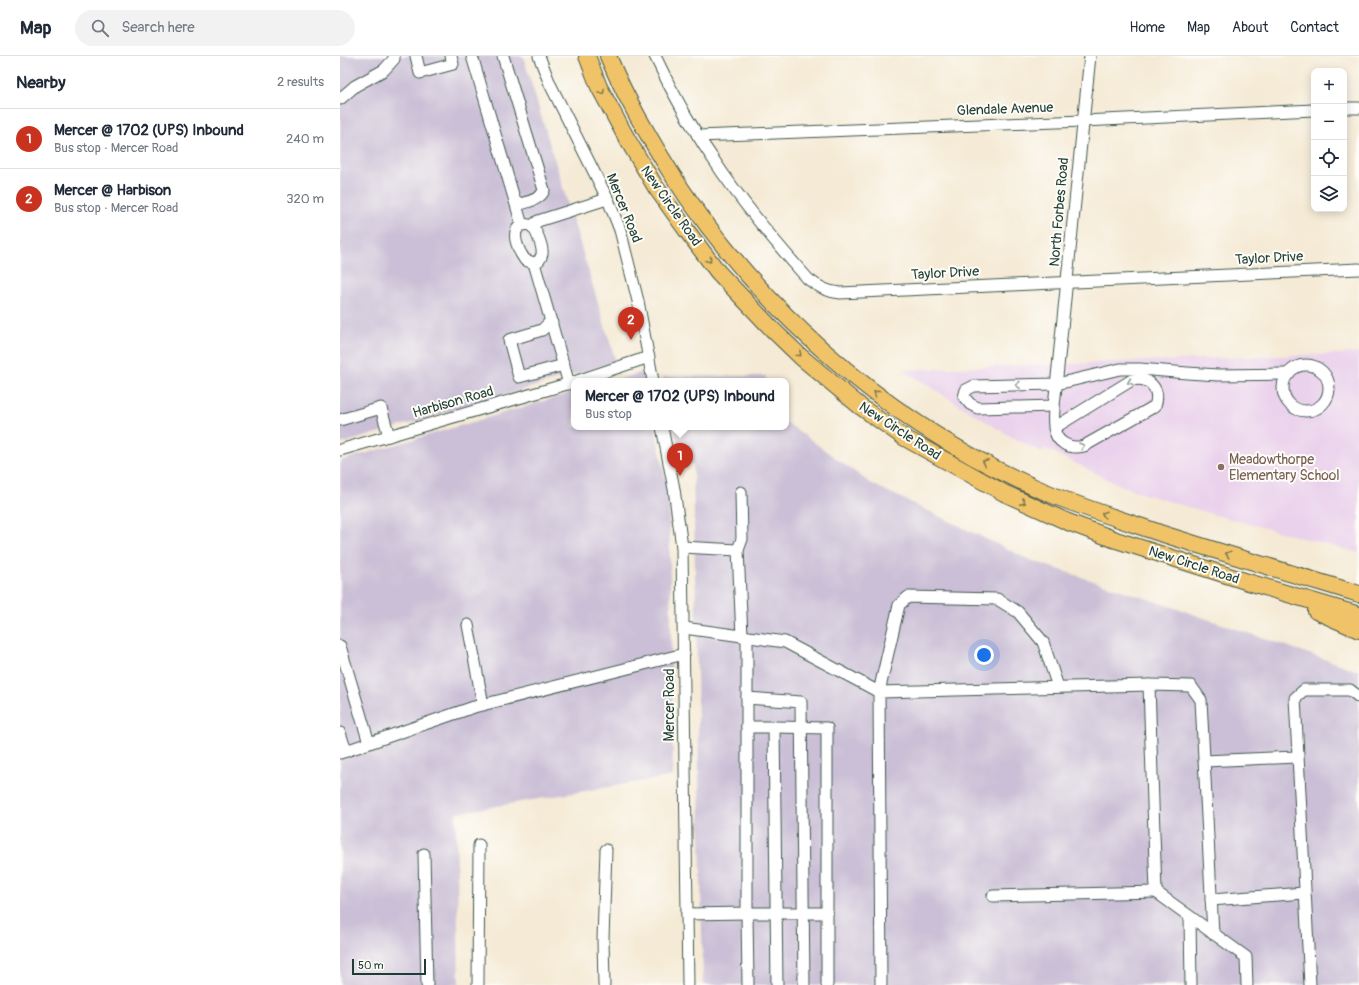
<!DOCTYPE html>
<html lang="en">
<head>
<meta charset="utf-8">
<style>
	:root { --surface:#fff; --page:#f2f2f3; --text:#1f2937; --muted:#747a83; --line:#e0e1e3; --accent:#c8321e }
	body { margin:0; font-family:Pangolin,sans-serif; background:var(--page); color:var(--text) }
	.controls { position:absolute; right:12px; top:12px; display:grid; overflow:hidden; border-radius:8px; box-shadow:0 2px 10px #0003 }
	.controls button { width:36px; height:36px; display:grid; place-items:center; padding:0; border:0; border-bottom:1px solid var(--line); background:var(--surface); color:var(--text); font:20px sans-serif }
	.scale { position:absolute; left:12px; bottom:10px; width:74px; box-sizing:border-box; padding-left:4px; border:2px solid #1f3d34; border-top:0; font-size:11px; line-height:14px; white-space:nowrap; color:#1f3d34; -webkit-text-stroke:3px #fdfcf7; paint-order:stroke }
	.you { position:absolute; left:644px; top:599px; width:14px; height:14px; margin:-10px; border:3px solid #fff; border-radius:50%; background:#1a73e8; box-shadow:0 0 0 6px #1a73e833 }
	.badge { display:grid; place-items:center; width:26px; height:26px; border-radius:50%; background:var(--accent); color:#fff; font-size:13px; font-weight:700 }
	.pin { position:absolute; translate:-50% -33px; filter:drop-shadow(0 1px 2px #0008) }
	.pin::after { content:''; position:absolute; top:21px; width:14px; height:12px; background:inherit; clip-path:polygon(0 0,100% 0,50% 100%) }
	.popup { position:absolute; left:231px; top:322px; width:218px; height:52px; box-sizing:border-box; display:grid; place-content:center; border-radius:8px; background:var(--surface); filter:drop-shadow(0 1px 3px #0005); font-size:13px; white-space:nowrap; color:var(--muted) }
	.popup b { font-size:15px; color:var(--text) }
	.popup::after { content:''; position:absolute; left:50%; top:100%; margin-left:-8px; border:8px solid transparent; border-top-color:var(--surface) }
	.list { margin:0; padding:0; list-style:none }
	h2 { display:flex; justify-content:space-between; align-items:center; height:52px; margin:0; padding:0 16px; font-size:17px }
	h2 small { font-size:13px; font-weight:400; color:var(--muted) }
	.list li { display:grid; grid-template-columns:26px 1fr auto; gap:12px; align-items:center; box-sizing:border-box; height:60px; padding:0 16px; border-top:1px solid var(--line) }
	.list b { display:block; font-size:15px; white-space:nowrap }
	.list p { margin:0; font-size:13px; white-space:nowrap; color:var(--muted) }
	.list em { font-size:13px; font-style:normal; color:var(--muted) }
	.icon { flex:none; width:22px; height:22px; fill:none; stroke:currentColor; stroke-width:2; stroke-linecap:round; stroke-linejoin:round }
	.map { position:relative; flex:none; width:1019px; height:929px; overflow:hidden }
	header { display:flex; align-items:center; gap:24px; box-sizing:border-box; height:56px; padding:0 20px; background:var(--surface); border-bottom:1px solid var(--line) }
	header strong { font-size:19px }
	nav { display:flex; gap:22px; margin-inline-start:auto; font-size:14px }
	.search { width:280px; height:36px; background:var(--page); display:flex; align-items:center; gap:10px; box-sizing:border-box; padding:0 14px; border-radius:22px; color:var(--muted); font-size:15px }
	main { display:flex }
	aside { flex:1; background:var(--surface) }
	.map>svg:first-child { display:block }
	.built { fill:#ead1ec }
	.industrial { fill:#cabfd6 }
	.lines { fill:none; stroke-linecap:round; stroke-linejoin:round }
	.minor-casing { stroke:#3f574c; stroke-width:13 }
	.highway-casing { stroke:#3f574c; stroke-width:18 }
	.minor { stroke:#fff; stroke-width:11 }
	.highway { stroke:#f1c369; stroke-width:16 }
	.oneway { stroke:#7d794c }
	.oneway2 { stroke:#8f9e9a }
	.education-dot { fill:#8d6e63; stroke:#fdfcf7; stroke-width:1.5 }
	.labels { text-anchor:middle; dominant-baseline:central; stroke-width:4; stroke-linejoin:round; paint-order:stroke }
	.street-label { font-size:14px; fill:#1f3d34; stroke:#fdfcf7 }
	.education-label { font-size:14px; fill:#785e54; stroke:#fdfcf7; text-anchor:start }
</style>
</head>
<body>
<header>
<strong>Map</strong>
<div class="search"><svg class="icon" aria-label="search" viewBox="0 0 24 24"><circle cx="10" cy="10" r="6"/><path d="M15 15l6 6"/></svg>Search here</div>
<nav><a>Home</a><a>Map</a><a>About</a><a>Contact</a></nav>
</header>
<main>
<aside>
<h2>Nearby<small>2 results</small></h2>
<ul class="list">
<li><span class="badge">1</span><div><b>Mercer @ 1702 (UPS) Inbound</b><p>Bus stop · Mercer Road</p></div><em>240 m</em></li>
<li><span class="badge">2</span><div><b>Mercer @ Harbison</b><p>Bus stop · Mercer Road</p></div><em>320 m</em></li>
</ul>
</aside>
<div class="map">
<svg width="1019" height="929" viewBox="0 0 1019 929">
	<rect width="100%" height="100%" fill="#fdfcf7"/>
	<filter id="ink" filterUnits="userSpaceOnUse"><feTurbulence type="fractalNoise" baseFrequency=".025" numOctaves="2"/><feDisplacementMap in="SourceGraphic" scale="8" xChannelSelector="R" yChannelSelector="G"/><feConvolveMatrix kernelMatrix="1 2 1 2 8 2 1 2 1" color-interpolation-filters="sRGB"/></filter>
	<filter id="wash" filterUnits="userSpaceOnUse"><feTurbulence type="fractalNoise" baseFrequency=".012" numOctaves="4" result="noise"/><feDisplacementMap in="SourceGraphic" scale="16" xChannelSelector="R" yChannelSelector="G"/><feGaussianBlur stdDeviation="0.9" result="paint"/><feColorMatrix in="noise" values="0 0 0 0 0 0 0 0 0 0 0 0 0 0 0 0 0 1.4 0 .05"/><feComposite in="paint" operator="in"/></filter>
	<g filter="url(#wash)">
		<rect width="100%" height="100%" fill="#f5ead5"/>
		<path class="built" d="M1019,297v200l-147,-39 -71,-21 -30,-12 -66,-33 -4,4 -38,-20 -100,-62z"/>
		<g class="industrial">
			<path d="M0,0h183l93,306 -276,82z"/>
			<path d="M303,316l2,9h-32z"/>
			<path d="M426,320v5h-102l-1,-4z"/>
			<path d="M234,336v35h81l14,70 4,279 -217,37 3,172h-119v-524z"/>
			<path d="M446,366l84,61 160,77 154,51 175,60v314h-656l-10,-521h-10l-9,-37h112z"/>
		</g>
	</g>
	<g filter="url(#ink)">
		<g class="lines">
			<defs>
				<g id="minor">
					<path d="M76,0l4,17 33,-9 -2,-8"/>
					<path d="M132,0l50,169"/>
					<path d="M163,0l41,134c-3,10 -18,12 -27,15"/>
					<path d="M199,0l11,28 59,118 11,28 18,71 15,80"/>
					<path d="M315,0c39,85 91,154 153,223 10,8 19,13 32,14l519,-24"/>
					<path d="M0,43l15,-13 29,-16 10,-11v-3"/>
					<path d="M1004,52h15"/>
					<path d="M358,80l385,-15 231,-11"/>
					<path d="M192,170l6,-5 69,-22"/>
					<path d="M194,207c4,-1 7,-4 8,-9 1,-6 -6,-28 -13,-29 -4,-1 -6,-1 -9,1 -10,7 -1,26 5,34l9,3 35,121"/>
					<path d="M212,267l-4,1 -6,6 -33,10 10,37 45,-12"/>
					<circle cx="966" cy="332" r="23"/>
					<path d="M237,325l72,-24"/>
					<path d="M714,350l-76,2 -8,-4 -6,-7 2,-7 8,-4 83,-2 63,-15h20l47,4 31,2 71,-1"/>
					<path d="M0,364l41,-12 8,28"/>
					<path d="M322,371l12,62 8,58 6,438"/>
					<path d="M714,372l78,-48c17,-4 29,9 23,26l-71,40c-15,4 -29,-4 -30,-20 -1,-7 0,-14 0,-20l36,-350"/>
					<path d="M0,394l234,-68"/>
					<path d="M401,436l1,47 -4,11 4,86"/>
					<path d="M342,491l56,3"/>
					<path d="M128,569l15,80"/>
					<path d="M344,572l101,14 94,50 20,-87 9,-8 89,2 21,13 25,30 15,45"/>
					<path d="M0,590l29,97"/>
					<path d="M809,629l42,1 10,14 12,234"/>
					<path d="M407,642l54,4 3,283"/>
					<path d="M407,671h27l3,258"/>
					<path d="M434,671l53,1v257"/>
					<path d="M0,677l6,18"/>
					<path d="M0,697l134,-46 210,-53"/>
					<path d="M864,705l93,-4"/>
					<path d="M84,798l3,131"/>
					<path d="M653,840l163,-4"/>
					<path d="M871,844l93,-7"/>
					<path d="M347,858l60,-1v-276"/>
					<path d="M850,861l1,68"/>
					<path d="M138,929l1,-140"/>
					<path d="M264,929l-1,-46 3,-89"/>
					<path d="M408,929l-1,-72h80"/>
					<path d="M541,929l-2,-293 270,-7 7,207 90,65 1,28"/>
					<path d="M970,929l-15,-287 9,-8h46l9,7"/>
				</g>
				<g id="highway">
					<path d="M247,0l12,31 27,50 29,49 32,45 31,41 55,58 28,27 60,50 44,31 99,55 64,29 48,18 132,42 111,33"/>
					<path d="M268,0c12,29 26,55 42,82 89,157 238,290 405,358 35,14 70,25 105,37 66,21 133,41 199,61"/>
					<path d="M976,555l43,19"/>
				</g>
			</defs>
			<use href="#minor" class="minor-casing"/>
			<use href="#highway" class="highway-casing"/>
			<use href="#minor" class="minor"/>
			<use href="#highway" class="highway"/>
		</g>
		<defs><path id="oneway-chevron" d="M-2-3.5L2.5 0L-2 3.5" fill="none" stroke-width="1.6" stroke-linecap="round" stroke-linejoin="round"/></defs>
		<g class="oneway">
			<use href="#oneway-chevron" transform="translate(262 36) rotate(63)"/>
			<use href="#oneway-chevron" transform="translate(369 204) rotate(52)"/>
			<use href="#oneway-chevron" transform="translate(459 298) rotate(43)"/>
			<use href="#oneway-chevron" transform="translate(536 337) rotate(-143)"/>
			<use href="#oneway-chevron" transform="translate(645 406) rotate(-153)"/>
			<use href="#oneway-chevron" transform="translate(683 446) rotate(26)"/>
			<use href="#oneway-chevron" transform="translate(764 458) rotate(-161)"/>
			<use href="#oneway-chevron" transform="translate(888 498) rotate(-163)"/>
		</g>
		<g class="oneway2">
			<use href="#oneway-chevron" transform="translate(790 326) rotate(157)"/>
			<use href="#oneway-chevron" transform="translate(678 329) rotate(179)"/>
			<use href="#oneway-chevron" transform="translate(742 390) rotate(-19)"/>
		</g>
	</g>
	<circle class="education-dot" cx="881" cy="411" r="4"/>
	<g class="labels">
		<g class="street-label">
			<text transform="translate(665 53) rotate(-2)">Glendale Avenue</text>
			<text transform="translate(331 150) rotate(55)">New Circle Road</text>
			<text transform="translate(284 152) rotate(68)">Mercer Road</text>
			<text transform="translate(719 156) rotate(-85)">North Forbes Road</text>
			<text transform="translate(929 202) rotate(-3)">Taylor Drive</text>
			<text transform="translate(605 217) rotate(-3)">Taylor Drive</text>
			<text transform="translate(113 346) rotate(-16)">Harbison Road</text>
			<text transform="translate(560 375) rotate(33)">New Circle Road</text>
			<text transform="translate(854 509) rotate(18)">New Circle Road</text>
			<text transform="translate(329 649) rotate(-90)">Mercer Road</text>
		</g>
		<g class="education-label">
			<text x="889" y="403">Meadowthorpe<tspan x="889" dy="16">Elementary School</tspan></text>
		</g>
	</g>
</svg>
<div class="controls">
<button>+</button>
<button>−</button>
<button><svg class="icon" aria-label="locate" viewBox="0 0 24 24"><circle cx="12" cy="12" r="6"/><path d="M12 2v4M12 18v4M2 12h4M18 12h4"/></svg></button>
<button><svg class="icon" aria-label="layers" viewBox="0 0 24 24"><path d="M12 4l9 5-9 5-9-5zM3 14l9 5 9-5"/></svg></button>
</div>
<div class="scale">50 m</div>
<div class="you"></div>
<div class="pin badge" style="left:340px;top:420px">1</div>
<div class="popup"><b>Mercer @ 1702 (UPS) Inbound</b>Bus stop</div>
<div class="pin badge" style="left:291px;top:284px">2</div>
</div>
</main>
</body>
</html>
